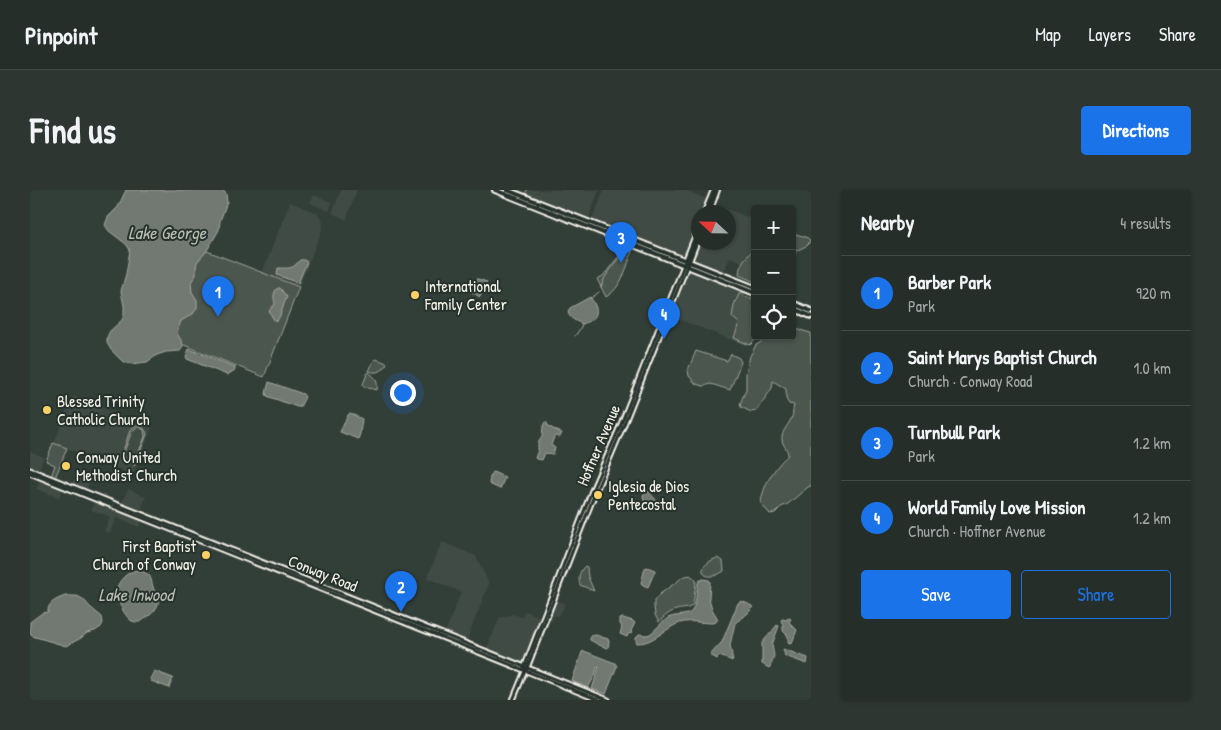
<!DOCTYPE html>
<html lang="en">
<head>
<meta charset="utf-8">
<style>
	:root { --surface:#262e2a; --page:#2e3632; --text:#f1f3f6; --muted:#a4a8a8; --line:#424a47; --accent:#1a73e8 }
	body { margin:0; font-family:"Patrick Hand",sans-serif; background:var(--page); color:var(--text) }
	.controls { position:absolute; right:15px; top:15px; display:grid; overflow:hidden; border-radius:5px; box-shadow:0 1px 4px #0004 }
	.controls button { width:45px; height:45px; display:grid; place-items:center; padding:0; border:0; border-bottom:1px solid var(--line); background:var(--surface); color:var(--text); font:25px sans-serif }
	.compass { position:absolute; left:661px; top:15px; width:45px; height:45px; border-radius:50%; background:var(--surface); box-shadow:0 1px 4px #0004; rotate:292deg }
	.you { position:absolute; left:372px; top:202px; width:18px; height:18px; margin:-12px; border:4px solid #fff; border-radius:50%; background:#1a73e8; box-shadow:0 0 0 8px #1a73e833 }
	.badge { display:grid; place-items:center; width:32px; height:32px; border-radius:50%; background:var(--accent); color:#fff; font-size:16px; font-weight:700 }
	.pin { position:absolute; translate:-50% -41px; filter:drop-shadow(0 1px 2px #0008) }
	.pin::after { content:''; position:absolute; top:26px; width:18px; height:15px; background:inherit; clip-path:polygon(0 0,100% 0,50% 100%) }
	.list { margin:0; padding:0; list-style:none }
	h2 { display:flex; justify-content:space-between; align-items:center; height:65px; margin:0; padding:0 20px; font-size:21px }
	h2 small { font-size:16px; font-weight:400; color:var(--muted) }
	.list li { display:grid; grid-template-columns:32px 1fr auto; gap:15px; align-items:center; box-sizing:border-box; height:75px; padding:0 20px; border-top:1px solid var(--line) }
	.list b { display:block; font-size:19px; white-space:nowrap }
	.list p { margin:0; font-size:16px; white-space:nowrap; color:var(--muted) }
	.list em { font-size:16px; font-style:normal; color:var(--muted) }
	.actions { display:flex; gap:10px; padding:15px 20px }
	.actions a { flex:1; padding:11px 0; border:1px solid var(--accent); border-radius:5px; text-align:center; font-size:18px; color:var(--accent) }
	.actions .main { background:var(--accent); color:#fff }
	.icon { flex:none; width:28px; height:28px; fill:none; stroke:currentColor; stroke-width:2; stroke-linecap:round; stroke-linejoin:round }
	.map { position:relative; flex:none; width:781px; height:510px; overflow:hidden; border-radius:5px }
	header { display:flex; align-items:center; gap:30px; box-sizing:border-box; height:70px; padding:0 25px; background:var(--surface); border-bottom:1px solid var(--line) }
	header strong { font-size:24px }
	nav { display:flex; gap:28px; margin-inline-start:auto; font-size:18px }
	.intro { display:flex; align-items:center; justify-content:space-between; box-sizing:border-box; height:120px; padding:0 30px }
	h1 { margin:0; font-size:35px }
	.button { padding:12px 22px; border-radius:5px; background:var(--accent); color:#fff; font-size:18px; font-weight:700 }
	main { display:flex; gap:30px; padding:0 30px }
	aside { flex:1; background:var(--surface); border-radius:5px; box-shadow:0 1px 4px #0004 }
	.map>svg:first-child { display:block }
	.built { fill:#404b44 }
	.green { fill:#4c564f; stroke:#a0a49c; fill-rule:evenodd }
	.water { fill:#727972; stroke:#a6a9a1 }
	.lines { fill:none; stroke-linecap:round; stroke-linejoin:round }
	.stream { stroke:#a6a9a1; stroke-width:1 }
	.secondary-casing { stroke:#f4f1e8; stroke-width:7 }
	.primary-casing { stroke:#f4f1e8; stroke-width:8 }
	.secondary { stroke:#26332d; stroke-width:3 }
	.primary { stroke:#26332d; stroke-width:4 }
	.poi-dot { fill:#ffd166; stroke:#26332d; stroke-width:2 }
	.labels { text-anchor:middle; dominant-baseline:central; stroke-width:4; stroke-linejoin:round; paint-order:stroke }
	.poi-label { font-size:16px; fill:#f4f1e8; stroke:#26332d; text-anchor:start }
	.street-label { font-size:16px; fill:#f4f1e8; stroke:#26332d }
	.water-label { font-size:18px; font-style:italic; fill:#babbb3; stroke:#26332d }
</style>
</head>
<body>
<header>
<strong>Pinpoint</strong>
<nav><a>Map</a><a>Layers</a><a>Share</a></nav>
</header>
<div class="intro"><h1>Find us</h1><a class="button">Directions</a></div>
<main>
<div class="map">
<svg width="781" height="510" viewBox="0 0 781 510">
	<rect width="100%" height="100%" fill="#323e38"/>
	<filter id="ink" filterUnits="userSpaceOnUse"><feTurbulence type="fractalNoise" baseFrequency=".02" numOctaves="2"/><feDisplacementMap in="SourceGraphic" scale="10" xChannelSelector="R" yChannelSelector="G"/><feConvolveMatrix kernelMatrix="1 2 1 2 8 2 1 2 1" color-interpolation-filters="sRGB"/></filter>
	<g filter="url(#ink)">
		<g class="built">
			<path d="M311,0h16l-11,30 -14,-7z"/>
			<path d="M497,0h72l-10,27h-1l-62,-24z"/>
			<path d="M574,0h82l22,10 -5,12h-5v11l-12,33 -92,-36 -1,-2z"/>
			<path d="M284,5l18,7 -3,9 -19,-8z"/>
			<path d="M260,12l27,11 5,6 1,5 -1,6 -23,57 -37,-14z"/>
			<path d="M684,14l41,16v47l-25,-10 -6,15 -32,-13 6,-17h30v-30h-17z"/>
			<path d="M657,81l58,23 -10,24 20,10 -8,18 -79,-31z"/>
			<path d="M43,206l79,32 -19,47 -79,-32z"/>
			<path d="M0,261l14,6 -6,14 -8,-3z"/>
			<path d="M48,281l6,3 -1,4 7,3 -4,9 -14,-5z"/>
			<path d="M11,289l22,9 -4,10 -23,-9z"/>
			<path d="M98,299l18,8 -6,15 -19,-7z"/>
			<path d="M64,311l48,18 -3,8 -23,-9 -6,15 -6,-2 6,-14 -19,-7z"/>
			<path d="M412,352l34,14 13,28 -23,58 -21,-9 16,-41 -34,-14z"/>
			<path d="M525,410l10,3 -2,6 -4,6 -2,1h-3l-2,5 -4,-1z"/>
			<path d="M495,421l16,6 -19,47 -36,-14 14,-33h4l8,-3 10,3z"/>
		</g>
		<g class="green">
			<path d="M762,43l14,4 4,3 -2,5 -12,6 -4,16z"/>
			<path d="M149,50l120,47 -35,90 -120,-48z"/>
			<path d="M596,57l7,2c-6,17 -11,39 -27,48l-9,-18 6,-3z"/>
			<path d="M725,58v34l-16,-7c0,-12 8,-19 16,-27z"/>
			<path d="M710,102l6,5 9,2v37h4l-9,9 -16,-7 5,-15 -7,-6 2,-12z"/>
			<path d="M762,138l19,5v153l-3,1 -20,17 -7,3 -6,6 -5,1 -9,-10c1,-18 14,-37 27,-49 0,-6 -5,-9 -6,-15 -1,-9 7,-15 10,-23 1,-3 1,-8 2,-12l-5,-1 -3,-5 1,-4 -1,-1v-5l-13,-8 -1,7 -2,3v1l-2,2 -12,17 -5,1 -10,-5 -1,-3 6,-15v-16l4,-17 6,-11 15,-9h21z"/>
			<path d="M666,161l31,10 4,-7 8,4 2,4 -11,28 -19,-6 -8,2 -7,-2 -7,-8 -1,-6z"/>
			<path d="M346,169l11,4c-4,8 -9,11 -18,8l5,-11z"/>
			<path d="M338,182c8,5 10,9 9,18l-13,-3 -1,-3z"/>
			<path d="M105,236c6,-1 10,2 12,8l-12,31h-2l1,-3 -5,1 -4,-2 -3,-7 8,-24zM109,237l5,3 1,7 -9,21 -2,2 -5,1 -4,-3 -1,-6 8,-21 4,-3z"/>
			<path d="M23,253l14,5 -12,30 -4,-1 4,-12 -9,-4z"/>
			<path d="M687,368l6,3 1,10c-20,14 -32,-4 -7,-13z"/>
			<path d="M555,376l2,1 1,10 6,14 -14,-6c-2,-7 -1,-14 5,-19z"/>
			<path d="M660,385l5,4 1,2 -3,24c-6,5 -10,3 -17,5 -7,2 -12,7 -17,12l-4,-7 -1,-8v-6l6,-7 18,-13 4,-4z"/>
		</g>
		<g class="water">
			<path d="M96,0h97l3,4 1,8 -7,19 -1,9 -13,22 -9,10 -1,5v8l-5,7 1,10 5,8v8l-4,6 -12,7 -4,11c2,7 10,13 3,19l-14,1 -9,3 -10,7 -16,2 -9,-3 -11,-11 -4,-7v-6l3,-6 12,-11 2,-5v-9l-3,-15 5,-17 4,-24 -4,-6 -17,-13 -4,-6 3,-8 10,-10z"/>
			<path d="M270,70h4l3,2 -9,21 -21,-8 1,-7c11,0 14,2 22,-8z"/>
			<path d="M447,89h1l9,3 -7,15 -8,-5z"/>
			<path d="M248,98h2l7,9c-4,7 -5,17 -10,24l-3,-1 -5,-9 6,-7c-1,-6 -3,-11 3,-16z"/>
			<path d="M560,107c10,13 9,22 -8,27 -6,-3 -14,-6 -14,-13l2,-3z"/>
			<path d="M159,159l46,18v3l-8,5 -40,-16 -1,-2z"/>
			<path d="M239,192l34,12 2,3 -5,10h-3l-30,-11 -1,-3z"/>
			<path d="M320,223l12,6 -2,15 -2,5 -18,-7 8,-17z"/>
			<path d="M515,232l2,1 2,4 13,6 -2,4 -5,-1 -1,1 -3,8 4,3 -2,6 -8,-1 -3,7 -6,-1 -1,-1 3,-8v-7l4,-6 1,-11z"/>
			<path d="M463,282l12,5 -5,12 -11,-5 1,-7z"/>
			<path d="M618,301l9,10 8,5 -1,2c-4,0 -6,-1 -9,-3 -2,-2 -7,-2 -11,-4l-1,-6z"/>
			<path d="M617,377l8,3v1l-7,16 -5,-2 -2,-2 4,-15z"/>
			<path d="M108,380c13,5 12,4 15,17 1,4 4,7 5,10 3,12 -10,20 -18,25 -3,0 -5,0 -8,-1 -6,-3 -15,-20 -16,-27 0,-12 11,-23 22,-24z"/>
			<path d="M673,389l6,1 1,2 -1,16 3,11 6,10 -2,3 -4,1c-10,0 -22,-3 -32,0 -15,5 -27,21 -43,20l-1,-2v-4l3,-3 8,1 3,-1c7,-5 11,-12 18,-16 6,-3 13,-2 19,-4 10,-2 9,-22 11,-31l1,-2z"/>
			<path d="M35,406h12l6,3 7,8 12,10 1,6 -2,4 -6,4 -8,2 -6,5 -15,8 -34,-10 -2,-2v-12l12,-9 6,-1c-1,-9 9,-13 17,-16z"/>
			<path d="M712,411l12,6 -7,7 -12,9 -5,22 3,16 -14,-5 -2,3 -7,-4 12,-13 16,-39z"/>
			<path d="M758,427l3,2 -2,3 8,8 -5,13 -3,1 -1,-1v-7l-5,-5v-7l-2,-3 1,-2 5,1z"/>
			<path d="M593,428l10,3 2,2 -4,8 1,2 -4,1 -1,3 -7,-3 2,-7 -2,-3v-5z"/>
			<path d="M747,435l2,1 -7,19 2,11 -4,11 -1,1 -7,-4v-21z"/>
			<path d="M566,445l12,4 1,3 -1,6 -9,-3 -9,-5v-4z"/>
			<path d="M753,459l25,9 -1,6 -22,-8z"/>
			<path d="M554,461l31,12 2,3 -11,28 -14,-5 7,-22h-2l-2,8 -7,13 -16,-7 10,-29z"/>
			<path d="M124,481l19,7 -4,10 -18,-7 -1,-2z"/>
		</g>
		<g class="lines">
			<g class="stream">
				<path d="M496,2l1,-2"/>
				<path d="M571,97l4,-10 23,-31"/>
				<path d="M560,109l9,-7"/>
				<path d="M545,146l5,-7 2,-5"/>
			</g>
			<defs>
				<g id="secondary">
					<path d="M0,280l578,230"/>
					<path d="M0,283l569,227"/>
					<path d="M494,478l67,-175 30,-69 63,-159"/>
					<path d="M483,510l12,-29 2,-3 68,-175 28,-66 64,-161"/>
				</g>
				<g id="primary">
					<path d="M465,0l260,103"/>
					<path d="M477,0l248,98"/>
					<path d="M675,22l9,-22"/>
					<path d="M679,22l8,-22"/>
					<path d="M655,73l13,-33"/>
					<path d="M658,74l10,-26"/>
					<path d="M762,113l19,8"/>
					<path d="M762,118l19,8"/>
				</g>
			</defs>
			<use href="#secondary" class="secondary-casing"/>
			<use href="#primary" class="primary-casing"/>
			<use href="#secondary" class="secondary"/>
			<use href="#primary" class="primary"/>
		</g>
	</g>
	<g class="poi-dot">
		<circle cx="385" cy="105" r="5"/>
		<circle cx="17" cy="220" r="5"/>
		<circle cx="36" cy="276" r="5"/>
		<circle cx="568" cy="305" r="5"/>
		<circle cx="176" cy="365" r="5"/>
	</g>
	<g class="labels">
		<g class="poi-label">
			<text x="395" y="96">International<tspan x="395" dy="18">Family Center</tspan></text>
			<text x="27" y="211">Blessed Trinity<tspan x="27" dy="18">Catholic Church</tspan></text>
			<text x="46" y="267">Conway United<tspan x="46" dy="18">Methodist Church</tspan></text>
			<text x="578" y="296">Iglesia de Dios<tspan x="578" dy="18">Pentecostal</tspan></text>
			<text x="166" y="356" text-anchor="end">First Baptist<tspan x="166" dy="18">Church of Conway</tspan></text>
		</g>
		<g class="street-label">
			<text transform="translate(568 255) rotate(-67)">Hoffner Avenue</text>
			<text transform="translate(293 383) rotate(22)">Conway Road</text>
		</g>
		<g class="water-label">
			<text x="137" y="42">Lake George</text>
			<text x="106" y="404">Lake Inwood</text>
		</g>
	</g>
</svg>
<div class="controls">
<button>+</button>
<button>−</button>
<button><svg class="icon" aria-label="locate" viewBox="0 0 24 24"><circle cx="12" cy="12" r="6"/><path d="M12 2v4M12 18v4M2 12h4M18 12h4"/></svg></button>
</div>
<svg class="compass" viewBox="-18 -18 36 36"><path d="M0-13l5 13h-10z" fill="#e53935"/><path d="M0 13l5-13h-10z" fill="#a4a8a8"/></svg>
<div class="you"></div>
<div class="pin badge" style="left:188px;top:127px">1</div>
<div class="pin badge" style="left:371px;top:422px">2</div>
<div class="pin badge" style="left:591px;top:73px">3</div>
<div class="pin badge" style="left:634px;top:149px">4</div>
</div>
<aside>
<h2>Nearby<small>4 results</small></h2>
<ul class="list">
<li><span class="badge">1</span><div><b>Barber Park</b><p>Park</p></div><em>920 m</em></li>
<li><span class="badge">2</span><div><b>Saint Marys Baptist Church</b><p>Church · Conway Road</p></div><em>1.0 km</em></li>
<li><span class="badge">3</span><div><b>Turnbull Park</b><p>Park</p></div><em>1.2 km</em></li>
<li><span class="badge">4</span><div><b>World Family Love Mission</b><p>Church · Hoffner Avenue</p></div><em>1.2 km</em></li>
</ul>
<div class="actions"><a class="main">Save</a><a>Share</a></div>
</aside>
</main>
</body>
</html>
